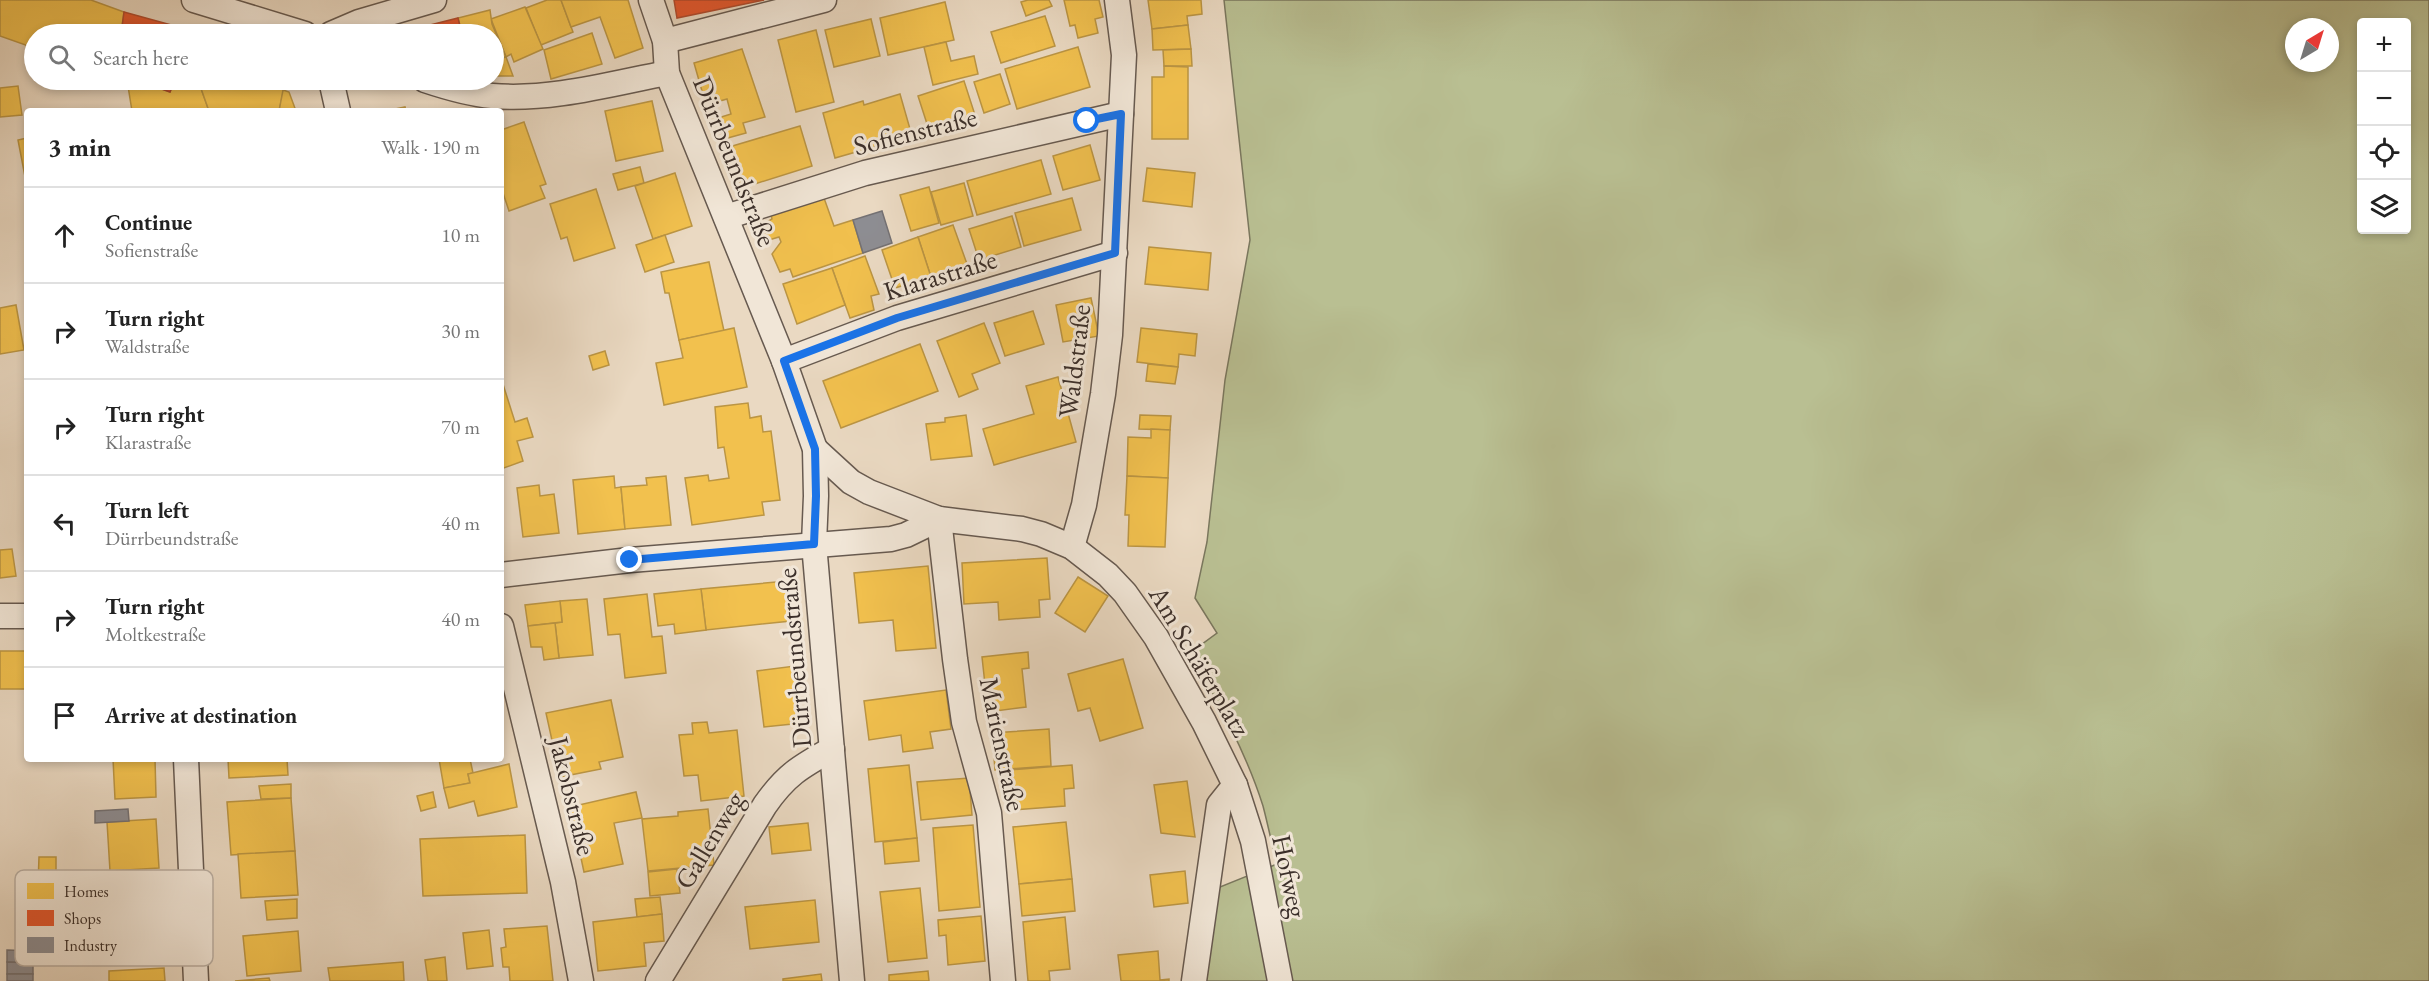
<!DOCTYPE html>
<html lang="en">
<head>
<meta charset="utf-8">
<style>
	:root { --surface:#fff; --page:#f6f6f6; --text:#222; --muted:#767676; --line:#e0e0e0 }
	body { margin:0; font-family:"EB Garamond",serif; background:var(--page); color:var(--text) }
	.controls { position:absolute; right:18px; top:18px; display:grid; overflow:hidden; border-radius:6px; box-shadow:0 3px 9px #0003 }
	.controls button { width:54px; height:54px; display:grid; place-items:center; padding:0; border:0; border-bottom:2px solid var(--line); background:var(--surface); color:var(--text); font:30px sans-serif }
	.compass { position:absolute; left:2285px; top:18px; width:54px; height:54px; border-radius:50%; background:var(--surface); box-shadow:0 3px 9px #0003; rotate:38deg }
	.stop { position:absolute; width:18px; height:18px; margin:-14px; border:4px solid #1a73e8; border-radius:50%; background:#fff }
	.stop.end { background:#1a73e8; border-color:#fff; box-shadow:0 2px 6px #0008 }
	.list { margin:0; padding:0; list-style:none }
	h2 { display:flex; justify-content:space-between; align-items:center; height:78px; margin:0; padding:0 24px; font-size:26px }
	h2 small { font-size:20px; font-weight:400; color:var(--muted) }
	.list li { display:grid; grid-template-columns:39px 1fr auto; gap:18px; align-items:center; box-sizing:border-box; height:96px; padding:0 24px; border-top:2px solid var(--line) }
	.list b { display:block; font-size:22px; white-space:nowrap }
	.list p { margin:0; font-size:20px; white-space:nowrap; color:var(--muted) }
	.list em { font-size:20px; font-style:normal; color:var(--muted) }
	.icon { flex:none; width:33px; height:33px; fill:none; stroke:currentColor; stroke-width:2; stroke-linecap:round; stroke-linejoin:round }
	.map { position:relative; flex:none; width:2429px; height:981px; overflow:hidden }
	.search { position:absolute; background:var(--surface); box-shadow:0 3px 9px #0003; left:24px; top:24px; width:480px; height:66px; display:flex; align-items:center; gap:15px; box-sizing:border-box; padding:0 21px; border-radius:33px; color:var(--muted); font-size:22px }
	.panel { position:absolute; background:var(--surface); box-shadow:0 3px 9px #0003; left:24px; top:108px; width:480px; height:654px; border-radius:6px }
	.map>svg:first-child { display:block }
	.green { fill:#b9bf92; stroke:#7a775e; stroke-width:1.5; fill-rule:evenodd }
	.homes { fill:#f2c14e; stroke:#bb9543; stroke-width:1.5 }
	.shops { fill:#e4572e; stroke:#b14b2d; stroke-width:1.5 }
	.industry { fill:#8d8d92; stroke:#747173; stroke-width:1.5 }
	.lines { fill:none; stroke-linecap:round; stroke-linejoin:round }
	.minor-casing { stroke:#675a50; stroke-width:27 }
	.minor { stroke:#f1e6d7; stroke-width:24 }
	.route { stroke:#1a73e8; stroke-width:8 }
	.labels { text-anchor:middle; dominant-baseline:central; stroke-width:6; stroke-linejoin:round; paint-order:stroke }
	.street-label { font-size:27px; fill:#3b2f2a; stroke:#f1e6d7 }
	.key { fill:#f1e6d7; stroke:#baafa3; stroke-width:1.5 }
	.key-label { font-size:16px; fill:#3b2f2a }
</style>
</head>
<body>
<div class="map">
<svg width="2429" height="981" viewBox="0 0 2429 981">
	<rect width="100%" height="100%" fill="#ead9c2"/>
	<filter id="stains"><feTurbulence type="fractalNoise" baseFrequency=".00333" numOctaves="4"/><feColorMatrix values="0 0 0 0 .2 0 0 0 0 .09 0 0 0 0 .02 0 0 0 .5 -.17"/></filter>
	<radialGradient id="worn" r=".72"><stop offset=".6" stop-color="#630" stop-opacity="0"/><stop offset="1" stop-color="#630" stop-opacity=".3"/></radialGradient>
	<path class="green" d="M1224,0h1205v981h-1227l13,-92 62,-25c-5,-19 -9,-39 -14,-58 -17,-54 -45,-104 -73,-153l27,-20 -22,-35 12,-56 18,-162 25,-140zM2362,22h44v208h-44zM2294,27h36v36h-36z"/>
	<g class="homes">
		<path d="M0,0h91l33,12 -3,22h-87v14l-34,-12z"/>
		<path d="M547,0h14l12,32 -32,13 -15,-37z"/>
		<path d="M561,0h67l15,48 -28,10 -15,-41 -29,10z"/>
		<path d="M1028,0h21l3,6 -26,10 -5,-14z"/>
		<path d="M1064,0h35l4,17 -8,2 3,14 -20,5 -3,-13 -5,1z"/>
		<path d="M1148,0h53l1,14 -15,2 1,9 -36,4z"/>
		<path d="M945,2l9,38 -66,15 -8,-37z"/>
		<path d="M525,7l18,42 -29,13 -3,-8 -5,3 -15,-38z"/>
		<path d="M490,10l2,14 14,33 -12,3v-26h-32l-4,-16z"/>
		<path d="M1045,16l10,30 -54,17 -10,-31z"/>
		<path d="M871,19l9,37 -46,11 -9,-37z"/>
		<path d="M1188,25l3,24 -38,1 -1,-21z"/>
		<path d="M816,30l18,72 -38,10 -18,-72z"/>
		<path d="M592,33l10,31 -51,15 -7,-29z"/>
		<path d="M946,42l5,19 23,-5 4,18 -45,11 -9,-38z"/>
		<path d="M1078,47l12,40 -73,22 -12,-40z"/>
		<path d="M742,49l23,68 -22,6 3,10 -22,6 -6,-21 13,-4 -4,-15 -21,6 -12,-42z"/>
		<path d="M1191,49l1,17h-28l-1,-16z"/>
		<path d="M506,57l7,19h-19v-16z"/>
		<path d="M1164,66l24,1v72h-36v-62h12z"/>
		<path d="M1000,74l10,30 -26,9 -10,-31z"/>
		<path d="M130,80h7l33,12 5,-12h23l11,31h-77l-4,-25z"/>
		<path d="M198,80h88l-7,31h-70z"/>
		<path d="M964,81l11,34 -46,15 -11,-34z"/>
		<path d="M18,86l4,29 -22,2v-29z"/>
		<path d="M283,90l6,2 7,19h-17z"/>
		<path d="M900,94l12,42 -77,22 -12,-45 40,-12 1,4z"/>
		<path d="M652,101l11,50 -47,10 -11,-50z"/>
		<path d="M405,107l1,4h-20z"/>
		<path d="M524,122l22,62 -6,2 5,12 -36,13 -8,-24v-57z"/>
		<path d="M800,126l12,40 -70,22 -13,-41z"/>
		<path d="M27,138v49l-9,-47z"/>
		<path d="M1090,145l10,35 -37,10 -10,-34z"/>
		<path d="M1041,160l10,34 -74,21 -10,-34z"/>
		<path d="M640,167l4,16 -26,7 -5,-16z"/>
		<path d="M1147,168l48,5 -3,34 -49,-6z"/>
		<path d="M675,173l17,53 -39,13 -18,-53z"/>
		<path d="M964,183l9,33 -32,9 -10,-33z"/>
		<path d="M929,187l10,36 -28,8 -11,-36z"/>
		<path d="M596,189l19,59 -41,13 -7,-24 -6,2 -11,-35z"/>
		<path d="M824,198l10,28 19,-6 10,33 -70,24 -3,-8 -10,3 -8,-18 9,-12 -2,-5 -10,3 -3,-2 -4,-13 10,-6 -1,-4z"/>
		<path d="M1072,198l9,32 -57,16 -9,-33z"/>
		<path d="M1012,216l9,31 -42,13 -10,-31z"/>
		<path d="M953,225l14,39 -36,13 -13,-40z"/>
		<path d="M665,235l9,27 -29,10 -9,-27z"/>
		<path d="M918,237l13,40 -36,11 -13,-38z"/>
		<path d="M1149,247l62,6 -3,37 -63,-6z"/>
		<path d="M865,256l14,38 -8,2 3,14 -24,8 -18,-50z"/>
		<path d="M709,262l15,69 -45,9 -10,-47h-4l-4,-21z"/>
		<path d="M832,268l13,37 -48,19 -14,-40z"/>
		<path d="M1091,298l8,38 -36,6 -7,-37z"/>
		<path d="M16,305l8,45 -24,4v-46z"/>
		<path d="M1033,311l11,33 -39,12 -11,-33z"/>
		<path d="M984,323l16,40 -28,11 6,15 -19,8 -22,-56z"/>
		<path d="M734,328l13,59 -83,18 -8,-42 27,-5 -4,-18z"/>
		<path d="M1141,328l56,6 -2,22 -16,-2 -1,13 -41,-5z"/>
		<path d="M920,344l18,47 -97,37 -18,-47z"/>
		<path d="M605,351l4,14 -16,5 -4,-14z"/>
		<path d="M1148,364l30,3 -3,17 -29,-3z"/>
		<path d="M1058,377l18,65 -82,23 -11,-36 51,-15 -8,-28z"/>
		<path d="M501,378l14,44 12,-4 6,19 -16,4 6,20 -22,8z"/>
		<path d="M748,403l2,15 11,-2 2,16 8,-1 9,69 -18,2 2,13 -72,10 -7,-47 23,-3 1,6 20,-3 -5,-31 -6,1 -3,-41z"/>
		<path d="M966,415l6,41 -41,4 -5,-36 19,-2v-4z"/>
		<path d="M1140,415l31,1 -1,14 -31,-1z"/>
		<path d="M1151,429l19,1 -2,48 -41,-2 1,-39 23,1z"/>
		<path d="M614,476l1,12 6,-1 4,42 -47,5 -5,-54z"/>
		<path d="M666,476l5,49 -46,4 -4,-42 26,-2 -1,-7z"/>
		<path d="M1127,476l41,2 -3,69 -37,-1 1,-31h-4z"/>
		<path d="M539,485l1,11 14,-2 5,39 -36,4 -6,-49z"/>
		<path d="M12,549l4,27 -16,2v-28z"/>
		<path d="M1047,558l3,41 -11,1 1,17 -41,3 -1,-18 -34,2 -2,-41z"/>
		<path d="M928,566l8,82 -40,3 -3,-31 -34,3 -5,-50z"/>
		<path d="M1078,577l30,19 -23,36 -30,-19z"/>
		<path d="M787,581l4,40 -85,9 -5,-41z"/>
		<path d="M701,589l5,41 -31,4 -1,-10 -16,2 -4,-32z"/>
		<path d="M647,594l5,43 10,-1 4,37 -41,5 -5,-44 -12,1 -4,-36z"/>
		<path d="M587,599l6,56 -34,3 -4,-35 7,-1 -2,-21z"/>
		<path d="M560,601l2,21 -34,4 -3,-21z"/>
		<path d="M555,623l4,35 -15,2 -2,-13h-11l-3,-21z"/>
		<rect x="0" y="651" width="27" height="38"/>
		<path d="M1028,652l1,16 -7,1 4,38 -38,5 -6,-55z"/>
		<path d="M1123,659l20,69 -43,13 -10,-33 -12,3 -10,-37z"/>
		<path d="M795,666l7,57 -38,4 -7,-56z"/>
		<path d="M946,690l5,39 -21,3 3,16 -30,4 -2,-17 -32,5 -5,-39z"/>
		<path d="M611,700l12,57 -24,5 2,7 -41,8 -14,-64z"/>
		<path d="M707,722l2,11 28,-3 7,66 -43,5 -3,-26 -14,1 -5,-41 14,-1 -1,-11z"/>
		<path d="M1049,729l2,37 -56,4 -3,-37z"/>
		<path d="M113,759h42l1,38 -41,2z"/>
		<path d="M228,759h59l1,16 -59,3z"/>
		<path d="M439,759h31l3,14 -5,1 2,9 -26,5z"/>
		<path d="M509,764l8,43 -39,9 -4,-15 -25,7 -5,-20 26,-5 -2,-9z"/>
		<path d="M909,765l8,73 -42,4 -7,-73z"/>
		<path d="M1072,765l2,23 -10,1 1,17 -54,4 -3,-40z"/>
		<path d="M969,778l3,37 -51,5 -4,-38z"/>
		<path d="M1187,781l8,56 -34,-4 -7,-48z"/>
		<path d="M291,784v14l-30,1 -2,-13z"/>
		<path d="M433,792l3,15 -15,4 -4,-15z"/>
		<path d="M636,792l6,26 -28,5 9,41 -39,8 -14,-65z"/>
		<path d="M291,798l4,53 -64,4 -4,-53z"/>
		<path d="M708,809l6,56 -66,6 -6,-52 36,-3v-4z"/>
		<path d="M156,819l3,49 -49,3 -3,-49z"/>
		<path d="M1066,822l6,57 -53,5 -6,-57z"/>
		<path d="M808,823l3,27 -39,4 -3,-27z"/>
		<path d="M973,825l7,82 -41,4 -6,-83z"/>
		<path d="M525,835l2,58 -104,3 -3,-57z"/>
		<path d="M917,838l2,23 -34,3 -2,-22z"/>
		<path d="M295,851l3,44 -57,3 -3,-44z"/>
		<path d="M39,857h17v28h-18z"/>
		<path d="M677,869l3,24 -30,3 -2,-24z"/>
		<path d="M1185,871l3,32 -34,4 -4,-32z"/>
		<path d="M1072,879l3,32 -53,5 -3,-32z"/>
		<path d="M920,888l7,70 -39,4 -8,-70z"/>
		<path d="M660,897l2,17 -25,3 -2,-18z"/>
		<path d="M297,899v19l-30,2 -2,-19z"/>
		<path d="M815,900l4,42 -69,7 -5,-42z"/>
		<path d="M662,914l2,27 -20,2 2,23 -48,5 -5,-49z"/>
		<path d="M981,916l4,45 -37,4 -2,-30 -7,1 -1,-16z"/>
		<path d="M1065,917l5,52 -21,2 1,10h-22l-5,-59z"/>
		<path d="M547,926l6,55h-43l-1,-14h-6l-2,-19 5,-1 -2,-18z"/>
		<path d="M489,930l4,36 -26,3 -4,-36z"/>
		<path d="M298,931l3,40 -54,5 -4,-40z"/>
		<path d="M1158,951l2,29 9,-1v2h-48l-3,-26z"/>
		<path d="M445,957l2,24h-19l-3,-21z"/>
		<path d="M403,962l1,19h-74l-2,-13z"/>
		<path d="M164,968l1,13h-56v-10z"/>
		<path d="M928,971l1,10h-40v-6z"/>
		<path d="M821,974l1,7h-39v-2z"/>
		<path d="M269,978l1,3h-35z"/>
	</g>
	<g class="shops">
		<path d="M674,0h90l-87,18z"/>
		<path d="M124,12l73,20v2h-76z"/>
		<path d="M458,18l4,16h-38l-2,-7z"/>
		<path d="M137,80h44h-6l-5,12z"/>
	</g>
	<g class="industry">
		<path d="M882,211l10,32 -29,10 -10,-33z"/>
		<path d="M128,809l1,12 -34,2v-12z"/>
		<path d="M7,950l27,1 -1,12 -26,-1z"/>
		<path d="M7,962l26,1v11h-26z"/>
		<rect x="7" y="974" width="26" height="7"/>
	</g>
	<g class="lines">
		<defs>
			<g id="minor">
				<path d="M194,0l111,34"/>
				<path d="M651,0l14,41 2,32 117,288 31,88 1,47 -2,48 38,437"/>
				<path d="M331,34l28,-12 75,-22"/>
				<path d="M665,41l159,-41"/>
				<path d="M331,80l7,31"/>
				<path d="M425,80c21,7 45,14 67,16 58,5 118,-12 175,-23"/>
				<path d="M726,217l139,-44 256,-59"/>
				<path d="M784,361l113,-43 218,-65"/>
				<path d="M815,449l36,33 18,10 70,27 83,10 19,5 31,13 36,28 17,18 31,44 48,85 31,63 18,56 27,140"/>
				<path d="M939,519l16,140 9,63 25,91 14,168"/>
				<path d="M1072,547l12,-42 19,-111 7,-59 14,-280 -7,-55"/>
				<path d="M501,575l129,-15 261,-21 15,-4 33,-16"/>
				<path d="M0,616h27"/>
				<path d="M501,626l62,256 18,99"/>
				<path d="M186,759l10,222"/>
				<path d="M658,981l107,-176c21,-30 35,-38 67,-56"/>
				<path d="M1194,981l25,-176 16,-20"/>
			</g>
		</defs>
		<use href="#minor" class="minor-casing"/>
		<use href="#minor" class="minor"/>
	</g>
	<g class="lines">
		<path class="route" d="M630,560l184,-16 2,-48 -1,-47 -31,-88 113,-43 218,-65 6,-139 -34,7"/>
	</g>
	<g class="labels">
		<g class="street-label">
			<text transform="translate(915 131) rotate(-14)">Sofienstraße</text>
			<text transform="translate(735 161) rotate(68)">Dürrbeundstraße</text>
			<text transform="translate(940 275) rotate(-17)">Klarastraße</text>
			<text transform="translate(1074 361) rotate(-83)">Waldstraße</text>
			<text transform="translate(794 658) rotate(-95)">Dürrbeundstraße</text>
			<text transform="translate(1200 661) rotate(59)">Am Schäferplatz</text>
			<text transform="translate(1003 744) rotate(78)">Marienstraße</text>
			<text transform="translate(573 796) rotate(76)">Jakobstraße</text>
			<text transform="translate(709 840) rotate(-59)">Gallenweg</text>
			<text transform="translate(1290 876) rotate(78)">Hofweg</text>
		</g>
	</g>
	<rect x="15" y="870" width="198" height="96" rx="9" class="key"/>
	<rect x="27" y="883" width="27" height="16" fill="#f2c14e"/>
	<rect x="27" y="910" width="27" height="16" fill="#e4572e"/>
	<rect x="27" y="937" width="27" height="16" fill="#8d8d92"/>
	<g class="key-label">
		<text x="64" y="897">Homes</text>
		<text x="64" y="924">Shops</text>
		<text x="64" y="951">Industry</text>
	</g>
	<rect width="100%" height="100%" filter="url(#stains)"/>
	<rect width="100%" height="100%" fill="url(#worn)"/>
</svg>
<div class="controls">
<button>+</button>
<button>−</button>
<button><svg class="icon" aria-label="locate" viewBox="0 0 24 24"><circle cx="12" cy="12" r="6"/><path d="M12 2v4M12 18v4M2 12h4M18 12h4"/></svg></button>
<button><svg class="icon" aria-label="layers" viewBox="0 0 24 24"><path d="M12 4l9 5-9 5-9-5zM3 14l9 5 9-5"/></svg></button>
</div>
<svg class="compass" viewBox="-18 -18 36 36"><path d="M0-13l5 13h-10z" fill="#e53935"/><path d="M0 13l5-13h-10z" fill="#767676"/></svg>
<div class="stop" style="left:1087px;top:121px"></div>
<div class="stop end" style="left:630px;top:560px"></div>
<div class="search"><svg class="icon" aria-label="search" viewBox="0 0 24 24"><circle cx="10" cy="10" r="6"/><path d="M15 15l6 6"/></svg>Search here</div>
<section class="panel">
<h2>3 min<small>Walk · 190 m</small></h2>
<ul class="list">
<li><svg class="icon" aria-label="ahead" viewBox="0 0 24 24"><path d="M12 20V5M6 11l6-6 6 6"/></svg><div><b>Continue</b><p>Sofienstraße</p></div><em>10 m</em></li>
<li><svg class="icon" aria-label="right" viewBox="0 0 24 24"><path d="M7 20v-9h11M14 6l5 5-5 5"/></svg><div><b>Turn right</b><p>Waldstraße</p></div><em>30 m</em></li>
<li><svg class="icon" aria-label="right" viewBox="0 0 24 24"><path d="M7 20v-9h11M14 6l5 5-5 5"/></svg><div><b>Turn right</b><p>Klarastraße</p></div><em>70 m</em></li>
<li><svg class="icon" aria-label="left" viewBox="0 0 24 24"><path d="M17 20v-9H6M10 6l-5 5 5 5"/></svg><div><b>Turn left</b><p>Dürrbeundstraße</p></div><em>40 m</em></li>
<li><svg class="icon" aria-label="right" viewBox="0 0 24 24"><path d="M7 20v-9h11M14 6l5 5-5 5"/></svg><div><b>Turn right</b><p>Moltkestraße</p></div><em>40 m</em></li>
<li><svg class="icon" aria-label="arrive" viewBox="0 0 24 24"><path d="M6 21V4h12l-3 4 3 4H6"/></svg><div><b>Arrive at destination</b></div></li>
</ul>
</section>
</div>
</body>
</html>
